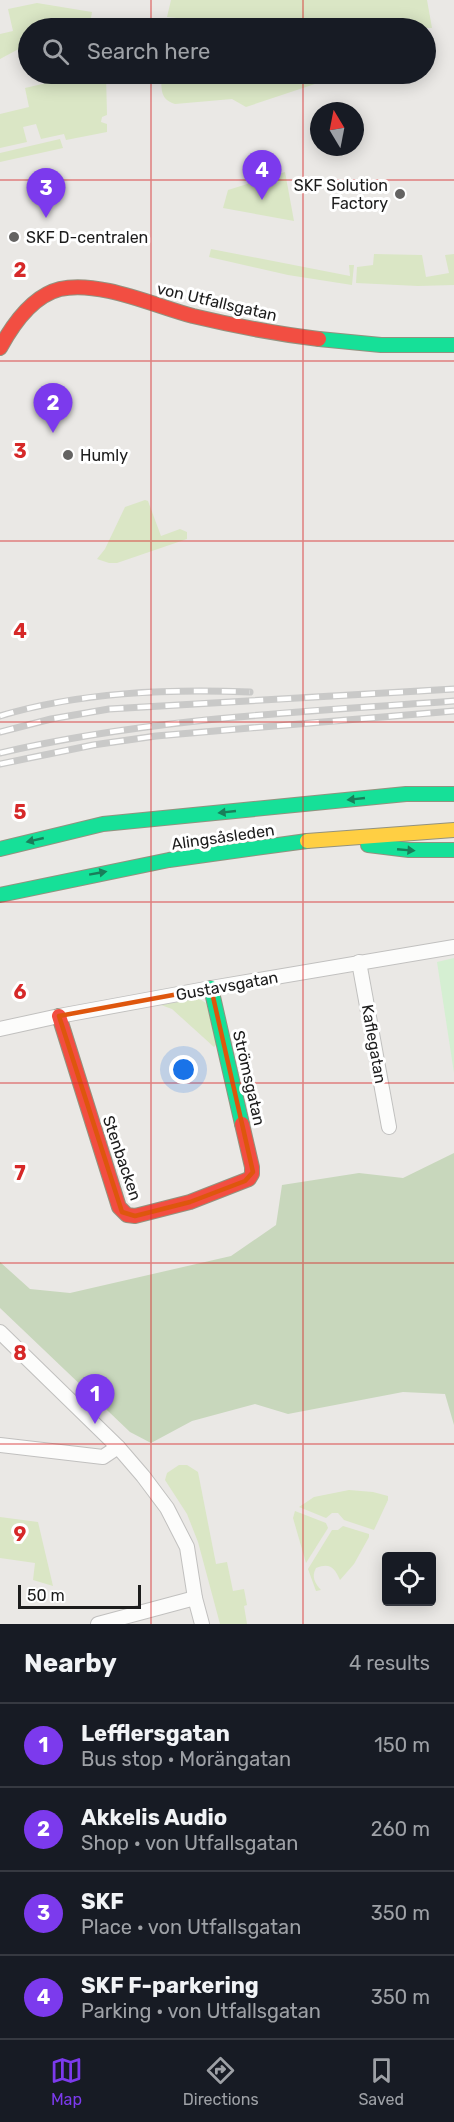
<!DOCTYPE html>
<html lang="en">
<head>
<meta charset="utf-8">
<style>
	:root { --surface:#171b24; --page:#242831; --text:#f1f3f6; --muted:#9ea1a6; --line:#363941; --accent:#7c3aed }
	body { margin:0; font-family:Rubik,sans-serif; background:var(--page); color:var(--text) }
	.controls { position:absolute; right:18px; bottom:18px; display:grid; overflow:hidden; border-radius:6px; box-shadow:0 3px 15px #0003 }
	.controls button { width:54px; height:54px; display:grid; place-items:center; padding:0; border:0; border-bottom:2px solid var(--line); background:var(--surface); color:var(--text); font:30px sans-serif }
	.compass { position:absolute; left:310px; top:102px; width:54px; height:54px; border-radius:50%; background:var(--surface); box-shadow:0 3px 15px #0003; rotate:350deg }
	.scale { position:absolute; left:18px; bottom:15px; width:123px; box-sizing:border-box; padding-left:6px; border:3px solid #1c1c1c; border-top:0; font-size:16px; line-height:21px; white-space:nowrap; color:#1c1c1c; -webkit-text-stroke:4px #fff; paint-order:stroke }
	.you { position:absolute; left:184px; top:1070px; width:21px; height:21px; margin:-15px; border:4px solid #fff; border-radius:50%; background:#1a73e8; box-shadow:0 0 0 9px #1a73e833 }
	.badge { display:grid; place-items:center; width:39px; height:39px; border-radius:50%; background:var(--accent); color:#fff; font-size:20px; font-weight:700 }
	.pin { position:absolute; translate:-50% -50px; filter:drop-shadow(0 2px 3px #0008) }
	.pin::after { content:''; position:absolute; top:32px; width:21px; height:18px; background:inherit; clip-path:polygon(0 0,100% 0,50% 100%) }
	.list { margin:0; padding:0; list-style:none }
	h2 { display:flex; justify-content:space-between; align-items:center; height:78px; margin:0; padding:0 24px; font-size:26px }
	h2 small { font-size:20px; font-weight:400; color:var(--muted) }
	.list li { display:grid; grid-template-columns:39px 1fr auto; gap:18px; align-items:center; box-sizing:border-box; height:84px; padding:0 24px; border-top:2px solid var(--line) }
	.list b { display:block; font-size:22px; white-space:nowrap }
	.list p { margin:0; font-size:20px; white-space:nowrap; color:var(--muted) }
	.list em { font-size:20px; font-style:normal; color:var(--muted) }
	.icon { flex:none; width:33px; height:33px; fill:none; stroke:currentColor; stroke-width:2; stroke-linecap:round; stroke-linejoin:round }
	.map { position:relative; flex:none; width:454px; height:1624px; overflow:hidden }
	.search { position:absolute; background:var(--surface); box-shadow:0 3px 15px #0003; left:18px; right:18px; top:18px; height:66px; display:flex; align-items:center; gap:15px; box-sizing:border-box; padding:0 21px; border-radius:33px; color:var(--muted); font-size:22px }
	.sheet { height:414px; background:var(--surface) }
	nav { display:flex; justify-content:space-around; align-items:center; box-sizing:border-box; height:84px; border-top:2px solid var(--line); background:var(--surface); font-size:16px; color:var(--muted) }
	nav a { display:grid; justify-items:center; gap:3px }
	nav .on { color:var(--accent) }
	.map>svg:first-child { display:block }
	.grass { fill:#dae6c5 }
	.forest { fill:#c8d7bc }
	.park { fill:#d5efd2 }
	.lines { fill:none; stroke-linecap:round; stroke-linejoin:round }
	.street-casing { stroke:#c1c0bf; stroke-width:16 }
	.fast-casing { stroke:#93927f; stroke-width:16 }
	.slow-casing { stroke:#93927f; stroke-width:16 }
	.jam-casing { stroke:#93927f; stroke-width:16 }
	.street { stroke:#fcfcfb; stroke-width:14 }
	.fast { stroke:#16e098; stroke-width:14 }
	.slow { stroke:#ffcf43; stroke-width:14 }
	.jam { stroke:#f24e42; stroke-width:14 }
	.rail-casing { stroke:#c9c9c8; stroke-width:7 }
	.rail { stroke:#fff; stroke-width:4.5; stroke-dasharray:14; stroke-linecap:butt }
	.oneway { fill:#197e5a }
	.marked { fill:none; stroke:#de560d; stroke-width:4.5; stroke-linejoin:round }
	.grid { fill:none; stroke:#d62828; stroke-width:1.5; stroke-opacity:0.55 }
	.poi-dot { fill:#646362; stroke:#fff; stroke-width:2 }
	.labels { text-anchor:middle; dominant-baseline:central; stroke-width:6; stroke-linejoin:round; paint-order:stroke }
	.poi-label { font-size:16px; fill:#1c1c1c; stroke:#fff; text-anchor:start }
	.street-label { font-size:16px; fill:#1c1c1c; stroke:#fff }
	.grid-label { font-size:20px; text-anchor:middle; font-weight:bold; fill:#d62828; stroke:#fff; stroke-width:6; stroke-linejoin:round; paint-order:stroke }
</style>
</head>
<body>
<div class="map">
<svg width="454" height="1624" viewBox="0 0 454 1624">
	<rect width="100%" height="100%" fill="#eae8e5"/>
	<g class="grass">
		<path d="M171,0h256l5,28h-251l-1,-5 -3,-5 -10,-1z"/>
		<path d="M37,3l55,9 -1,6 3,8 -5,2h-61v16l-28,15v-25l13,-3 -5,-22z"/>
		<path d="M77,74h29l1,41 -5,2 -1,5 6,2v8l-41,8 -2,-6 -23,5 -5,-15 -13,3 4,15 -27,6v-34l29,-7 -4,-19 52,-12z"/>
		<path d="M161,74h184l-99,33 -14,-8 -57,5c-16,-5 -13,-16 -14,-30z"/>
		<path d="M60,139l3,9 -63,14v-9z"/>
		<path d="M285,172l9,49 -71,-13 5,-18z"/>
		<path d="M211,249l139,27 -1,-11h5l-2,20 -64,-10 -79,-18z"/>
		<path d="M374,254l48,1 4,22 23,-4 -4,-18 9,-1v31l-36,1 -62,-3 1,-16 16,-2z"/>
		<path d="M145,500l3,1 13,35 19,-7 7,3v7l-70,24h-8l-12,-4 8,-10 20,-42z"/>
		<path d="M198,998l8,5 11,41 -3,3 -42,-38 -11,-4z"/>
		<path d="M179,1465h8l11,7 18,92 11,-2 6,29 11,-2 3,16 -3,1 3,18h-27l-22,-82 -11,-28 -22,-34 2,-7z"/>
		<path d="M349,1490l24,2 15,4v4l-14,30 -30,-10 -6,-7h-6l-6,5 -27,-11 15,-10z"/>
		<path d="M295,1511l31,12 2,5 -22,35 -13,-45z"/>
		<path d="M0,1517l38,5 15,64 -20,-6 2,-17 -35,-5z"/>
		<path d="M343,1526l26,8v3l-15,27 -14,16c-5,-12 -10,-18 -24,-12 -5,9 -1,15 5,22l-5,1 -8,-22 24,-39h6z"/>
	</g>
	<path class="forest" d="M454,1153v272l-9,-31 -42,-2 -115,22 -33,-10 -63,17 -41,22 -21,-11 -130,-124v-46l30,27 40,4 161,-37 45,-31 6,-40 77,-12 44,5z"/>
	<path class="park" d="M454,958v115l-17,-111z"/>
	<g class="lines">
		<defs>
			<g id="street">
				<path d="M359,962l30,165"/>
				<path d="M0,1029l59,-13 152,-28 243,-41"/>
				<path d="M0,1332l118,115 25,29 24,32 20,39 8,51 7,26"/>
				<path d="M0,1445l103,12 15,-10"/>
				<path d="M98,1624l97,-26"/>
			</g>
			<g id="fast">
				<path d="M319,339l62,6h73"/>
				<path d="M368,845l41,5h45"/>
				<path d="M0,849l103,-25 303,-30h48"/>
				<path d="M0,895l169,-35 138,-19"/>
				<path d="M211,988l31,136"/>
			</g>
			<path id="slow" d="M307,841l147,-11"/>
			<g id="jam">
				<path d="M0,348c13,-24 32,-52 60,-59 39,-9 95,17 133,27 42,10 84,18 126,23"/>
				<path d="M59,1016l60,191 8,8 8,1 55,-14 59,-23 3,-5v-7l-10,-43"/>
			</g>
		</defs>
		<use href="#street" class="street-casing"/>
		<use href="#fast" class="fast-casing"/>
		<use href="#slow" class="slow-casing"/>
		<use href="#jam" class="jam-casing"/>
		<use href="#street" class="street"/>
		<use href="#fast" class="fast"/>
		<use href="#slow" class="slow"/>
		<use href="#jam" class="jam"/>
		<defs>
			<g id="rail">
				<path d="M0,716c80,-24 167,-27 250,-24"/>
				<path d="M0,732l51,-13 58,-10 345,-20"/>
				<path d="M0,753c149,-35 302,-41 454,-52"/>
				<path d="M0,764l93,-19 63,-9 298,-25"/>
			</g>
		</defs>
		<use href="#rail" class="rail-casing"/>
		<use href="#rail" class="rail"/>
	</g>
	<defs><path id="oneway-solid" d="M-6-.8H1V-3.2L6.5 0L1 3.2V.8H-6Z" transform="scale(1.5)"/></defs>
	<g class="oneway">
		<use href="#oneway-solid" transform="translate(356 799) rotate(174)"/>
		<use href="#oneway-solid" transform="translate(227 812) rotate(174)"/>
		<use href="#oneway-solid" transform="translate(35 840) rotate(167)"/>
		<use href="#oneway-solid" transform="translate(406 850) rotate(5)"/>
		<use href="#oneway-solid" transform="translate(98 873) rotate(-10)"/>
	</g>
	<path class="marked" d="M211,988l42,184 -8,9 -55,21 -55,14 -13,-4 -63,-196z"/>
	<path class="grid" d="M151,0v28M303,0v28M151,74v1550M303,74v1550M0,180h454M0,361h454M0,541h454M0,722h454M0,902h454M0,1083h454M0,1263h454M0,1444h454"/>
	<g class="poi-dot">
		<circle cx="400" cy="194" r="6"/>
		<circle cx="14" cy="237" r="6"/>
		<circle cx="68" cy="455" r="6"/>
	</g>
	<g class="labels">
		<g class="poi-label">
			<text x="388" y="185" text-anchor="end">SKF Solution<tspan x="388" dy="18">Factory</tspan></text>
			<text x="26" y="237">SKF D-centralen</text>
			<text x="80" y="455">Humly</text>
		</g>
		<g class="street-label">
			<text transform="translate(217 302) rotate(13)">von Utfallsgatan</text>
			<text transform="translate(223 837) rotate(-8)">Alingsåsleden</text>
			<text transform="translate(227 986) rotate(-10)">Gustavsgatan</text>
			<text transform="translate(374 1044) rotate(80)">Kaflegatan</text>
			<text transform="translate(249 1078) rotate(77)">Strömsgatan</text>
			<text transform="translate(122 1158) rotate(71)">Stenbacken</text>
		</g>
	</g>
	<g class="grid-label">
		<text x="20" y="277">2</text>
		<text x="20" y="458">3</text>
		<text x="20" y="638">4</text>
		<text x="20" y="819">5</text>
		<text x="20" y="999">6</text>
		<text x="20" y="1180">7</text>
		<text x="20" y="1360">8</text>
		<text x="20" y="1541">9</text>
	</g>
</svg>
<div class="controls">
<button><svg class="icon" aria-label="locate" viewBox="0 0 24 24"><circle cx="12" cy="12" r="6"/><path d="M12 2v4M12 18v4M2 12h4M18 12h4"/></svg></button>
</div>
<svg class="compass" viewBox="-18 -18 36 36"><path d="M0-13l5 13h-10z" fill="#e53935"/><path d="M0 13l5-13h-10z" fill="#9ea1a6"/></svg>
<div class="scale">50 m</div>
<div class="you"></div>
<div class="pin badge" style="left:95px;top:1424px">1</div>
<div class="pin badge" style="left:53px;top:433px">2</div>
<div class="pin badge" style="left:46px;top:218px">3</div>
<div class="pin badge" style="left:262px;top:200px">4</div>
<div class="search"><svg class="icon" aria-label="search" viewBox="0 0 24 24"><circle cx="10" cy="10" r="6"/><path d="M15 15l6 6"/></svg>Search here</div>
</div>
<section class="sheet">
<h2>Nearby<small>4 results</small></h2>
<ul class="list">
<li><span class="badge">1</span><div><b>Lefflersgatan</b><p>Bus stop · Morängatan</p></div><em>150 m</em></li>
<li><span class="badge">2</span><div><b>Akkelis Audio</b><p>Shop · von Utfallsgatan</p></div><em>260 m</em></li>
<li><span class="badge">3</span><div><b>SKF</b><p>Place · von Utfallsgatan</p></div><em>350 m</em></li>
<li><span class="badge">4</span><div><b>SKF F-parkering</b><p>Parking · von Utfallsgatan</p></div><em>350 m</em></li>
</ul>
</section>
<nav>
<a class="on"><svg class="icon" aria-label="map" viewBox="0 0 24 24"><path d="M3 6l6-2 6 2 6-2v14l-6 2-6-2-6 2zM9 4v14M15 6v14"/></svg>Map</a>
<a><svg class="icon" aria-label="directions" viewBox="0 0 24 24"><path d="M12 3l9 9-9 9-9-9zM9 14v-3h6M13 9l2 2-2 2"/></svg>Directions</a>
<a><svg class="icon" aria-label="saved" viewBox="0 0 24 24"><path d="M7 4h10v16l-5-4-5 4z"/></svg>Saved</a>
</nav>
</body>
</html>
